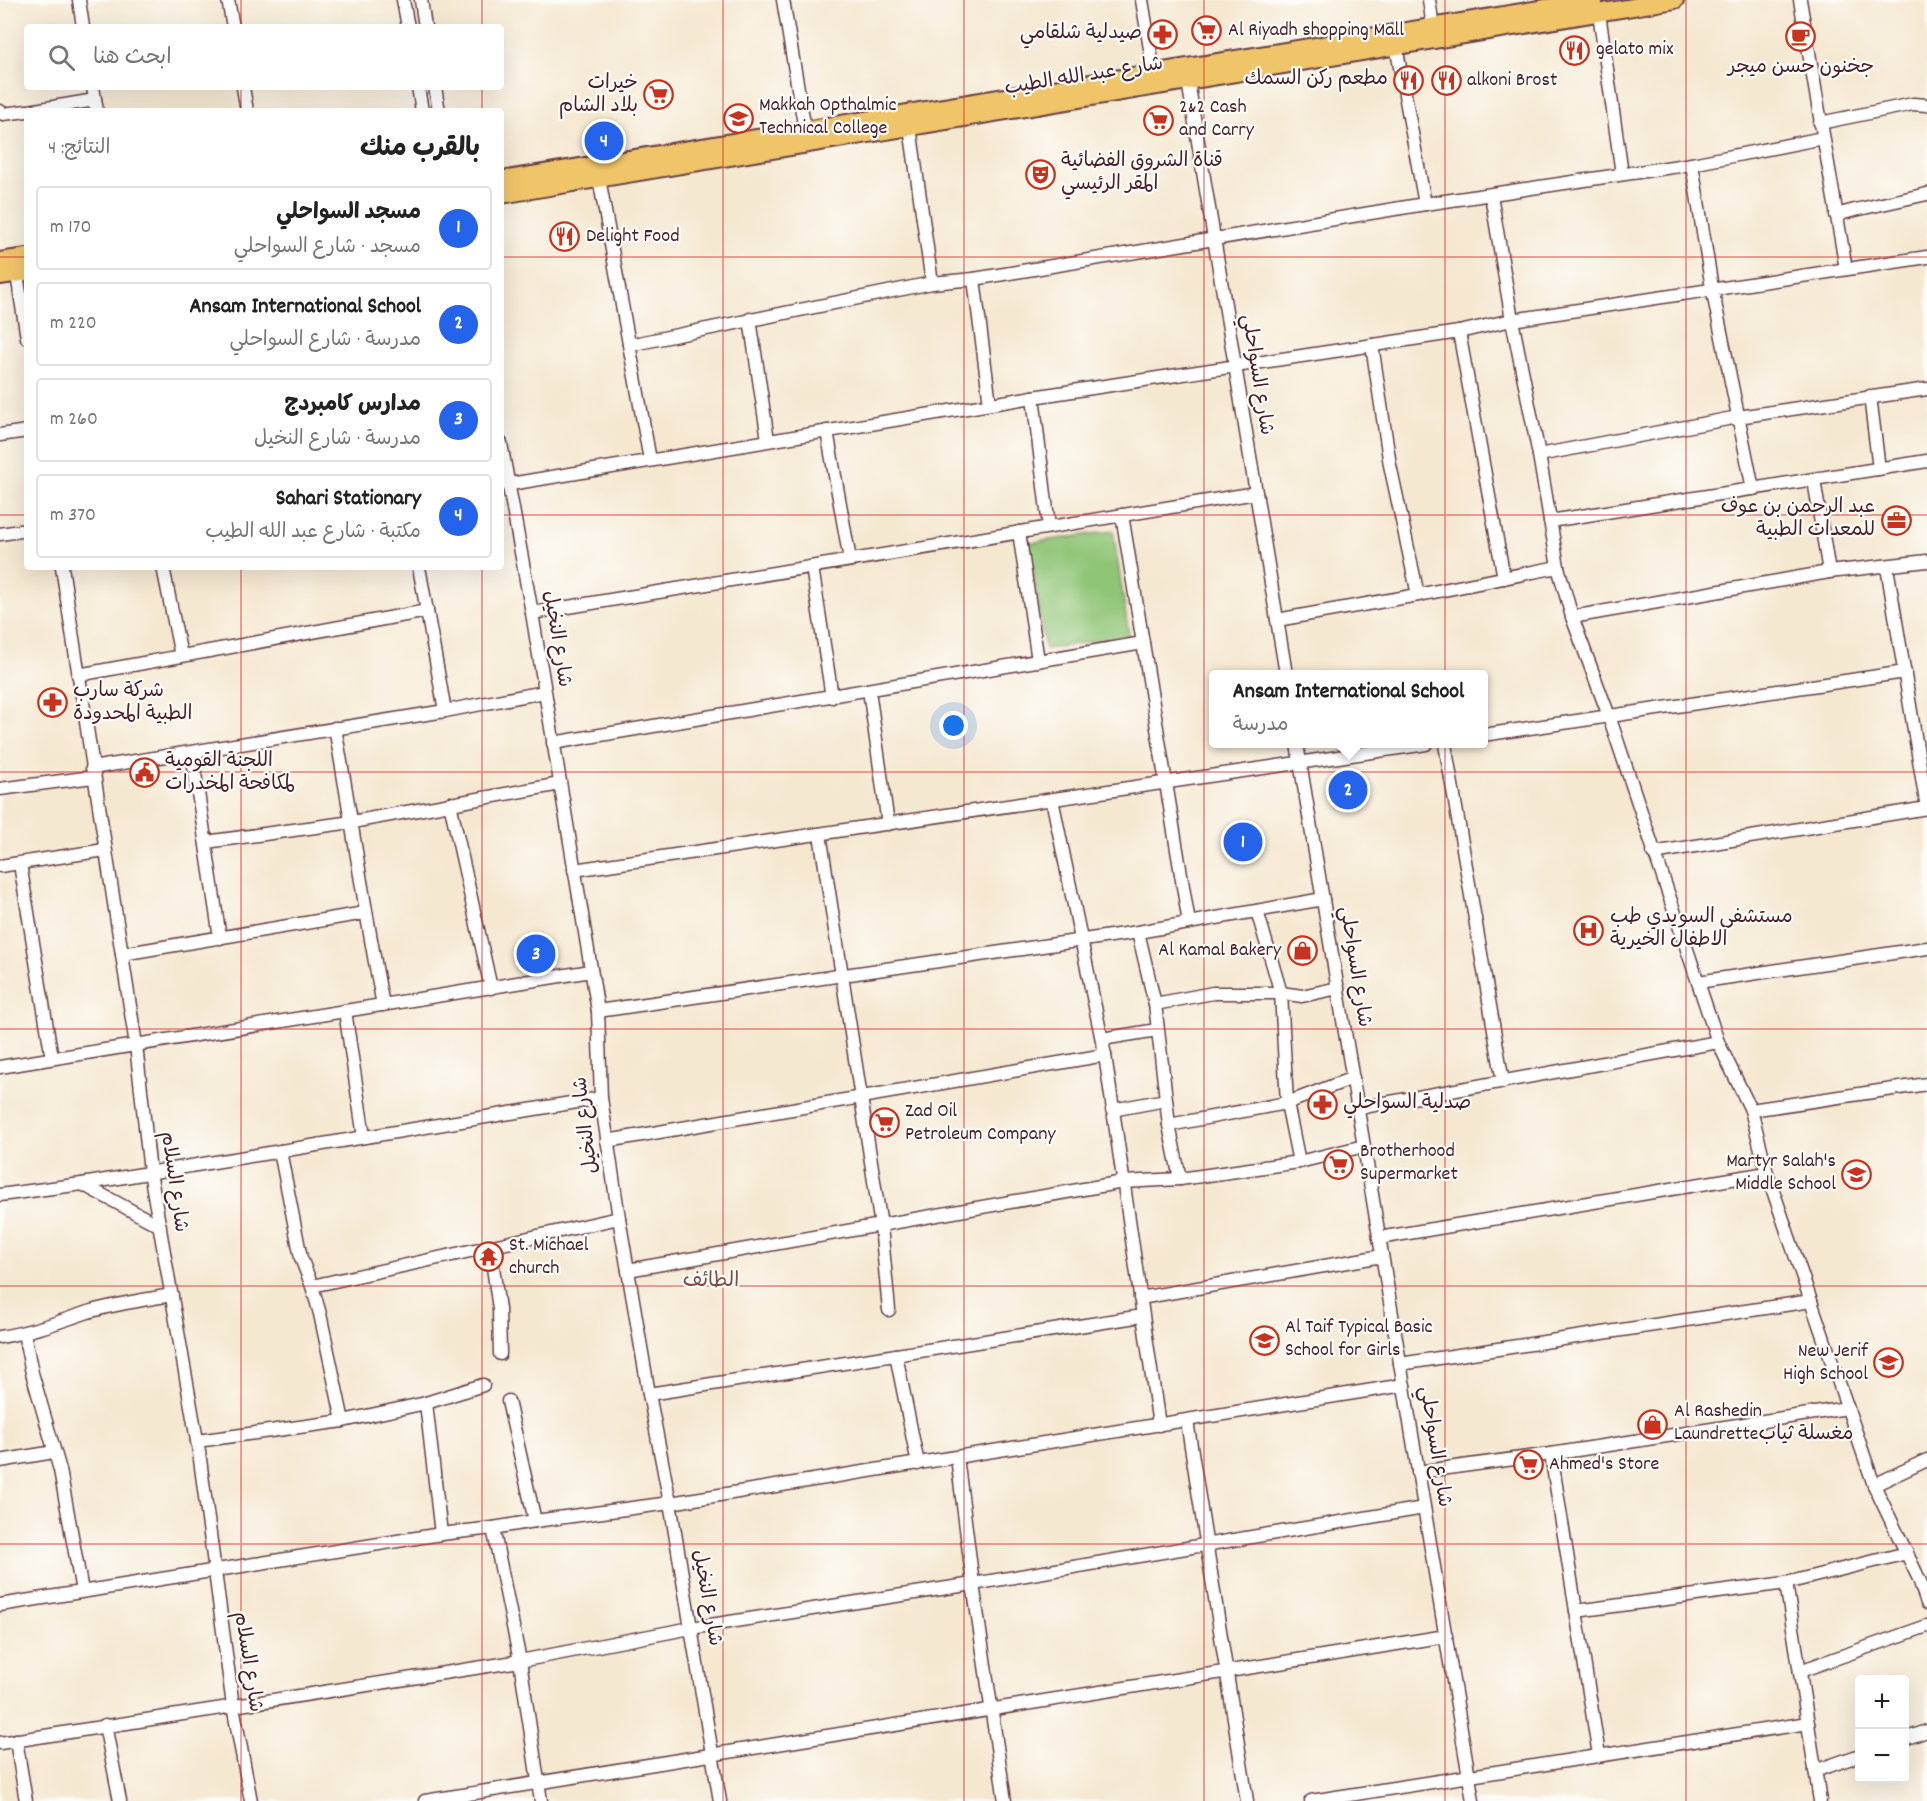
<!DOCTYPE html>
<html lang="ar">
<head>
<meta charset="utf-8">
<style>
	:root { --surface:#fff; --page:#f2f2f2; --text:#222; --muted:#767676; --line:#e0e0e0; --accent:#2563eb }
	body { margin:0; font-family:Dekko,"Playpen Sans Arabic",sans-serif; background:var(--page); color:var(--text); direction:rtl }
	.controls { position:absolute; right:18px; bottom:18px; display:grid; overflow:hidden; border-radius:6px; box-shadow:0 6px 24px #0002 }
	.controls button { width:54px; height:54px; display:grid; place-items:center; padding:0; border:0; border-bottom:2px solid var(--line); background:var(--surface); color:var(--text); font:30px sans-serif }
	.you { position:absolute; left:954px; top:726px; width:21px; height:21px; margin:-15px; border:4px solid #fff; border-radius:50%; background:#1a73e8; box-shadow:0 0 0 9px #1a73e833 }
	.badge { display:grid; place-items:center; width:39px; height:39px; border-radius:50%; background:var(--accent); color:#fff; font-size:20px; font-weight:700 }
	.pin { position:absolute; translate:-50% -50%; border:3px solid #fff; box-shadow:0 2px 6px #0006 }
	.popup { position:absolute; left:1209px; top:670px; width:279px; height:78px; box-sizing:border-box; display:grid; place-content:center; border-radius:6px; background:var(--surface); filter:drop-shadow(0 2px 4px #0005); font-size:20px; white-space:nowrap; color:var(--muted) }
	.popup b { font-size:22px; color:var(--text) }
	.popup::after { content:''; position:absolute; left:50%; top:100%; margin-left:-12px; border:12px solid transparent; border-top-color:var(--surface) }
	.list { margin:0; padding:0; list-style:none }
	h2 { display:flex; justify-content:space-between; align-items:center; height:78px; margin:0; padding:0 24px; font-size:26px }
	h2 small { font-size:20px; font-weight:400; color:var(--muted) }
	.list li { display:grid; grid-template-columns:39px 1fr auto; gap:18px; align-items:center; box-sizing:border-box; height:84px; margin:0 12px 12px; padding:0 12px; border:2px solid var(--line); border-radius:6px }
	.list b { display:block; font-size:22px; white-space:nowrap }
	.list p { margin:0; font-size:20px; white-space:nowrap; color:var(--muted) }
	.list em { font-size:20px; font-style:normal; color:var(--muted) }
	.icon { flex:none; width:33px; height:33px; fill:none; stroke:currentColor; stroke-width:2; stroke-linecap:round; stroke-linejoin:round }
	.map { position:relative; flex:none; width:1927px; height:1801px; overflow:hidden; direction:ltr }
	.search { position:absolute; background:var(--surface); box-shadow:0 6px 24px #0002; left:24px; top:24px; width:480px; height:66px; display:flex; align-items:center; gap:15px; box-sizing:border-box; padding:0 21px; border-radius:6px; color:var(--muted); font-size:22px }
	.panel { position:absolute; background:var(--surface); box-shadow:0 6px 24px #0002; left:24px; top:108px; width:480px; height:462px; border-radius:6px; direction:rtl }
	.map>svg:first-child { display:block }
	.green { fill:#90c577; stroke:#6d7251; stroke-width:1.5 }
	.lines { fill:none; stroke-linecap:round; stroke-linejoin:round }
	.minor-casing { stroke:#643d44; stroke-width:15 }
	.major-casing { stroke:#643d44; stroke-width:20 }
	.minor { stroke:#fff; stroke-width:12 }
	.major { stroke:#f0c469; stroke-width:16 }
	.grid { fill:none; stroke:#d62828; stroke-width:1.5; stroke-opacity:0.55 }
	.labels { text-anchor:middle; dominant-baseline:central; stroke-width:4.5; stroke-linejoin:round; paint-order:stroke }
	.poi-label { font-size:20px; fill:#4a1f2b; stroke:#fdfcf7; text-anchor:start }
	.street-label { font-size:20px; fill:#4a1f2b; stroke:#fdfcf7 }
	.neighbourhood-label { font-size:21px; fill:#814c46; stroke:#fdfcf7 }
</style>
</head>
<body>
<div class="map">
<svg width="1927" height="1801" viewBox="0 0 1927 1801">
	<rect width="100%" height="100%" fill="#fdfcf7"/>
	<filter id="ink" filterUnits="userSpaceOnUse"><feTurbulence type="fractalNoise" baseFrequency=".0167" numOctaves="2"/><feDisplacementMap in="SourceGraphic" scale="12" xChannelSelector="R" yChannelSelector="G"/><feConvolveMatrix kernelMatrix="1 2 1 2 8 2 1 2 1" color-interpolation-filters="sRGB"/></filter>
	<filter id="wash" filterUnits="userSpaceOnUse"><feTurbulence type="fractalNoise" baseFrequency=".008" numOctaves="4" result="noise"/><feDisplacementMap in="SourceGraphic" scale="24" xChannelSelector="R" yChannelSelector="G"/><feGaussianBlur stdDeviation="1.35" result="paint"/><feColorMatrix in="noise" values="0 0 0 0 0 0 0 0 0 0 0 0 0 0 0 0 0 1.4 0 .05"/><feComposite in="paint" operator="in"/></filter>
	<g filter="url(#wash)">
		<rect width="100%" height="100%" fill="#f5e8d1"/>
		<path class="green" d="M1113,531l16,105 -84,13 -16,-106z"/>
	</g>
	<g filter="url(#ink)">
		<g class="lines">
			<defs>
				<g id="minor">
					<path d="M79,0l4,27"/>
					<path d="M228,0l5,27"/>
					<path d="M403,0l5,27"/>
					<path d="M421,0l4,27"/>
					<path d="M783,0l22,130"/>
					<path d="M1142,0l13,79"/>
					<path d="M1429,0l4,27"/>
					<path d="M1800,0l46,269"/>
					<path d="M1599,13l23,161"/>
					<path d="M1395,40l30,164"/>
					<path d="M1187,75l99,599"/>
					<path d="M93,87l4,24"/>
					<path d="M243,87l4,24"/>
					<path d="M418,87l4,24"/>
					<path d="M435,87l4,24"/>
					<path d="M0,111l3,3 24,-3"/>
					<path d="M29,111l66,-11"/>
					<path d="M1820,123l93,-19 14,1"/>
					<path d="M910,127l22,156"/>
					<path d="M1692,164l20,124 41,201"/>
					<path d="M599,178l51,282"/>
					<path d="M1491,195l21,125 27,135 19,112 14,50 37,99 109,326 33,68 16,63 107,312 45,94 8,24"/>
					<path d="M1836,215l19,-5 72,-16"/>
					<path d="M16,268l11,70"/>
					<path d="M974,279l16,125"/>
					<path d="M750,319l18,121"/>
					<path d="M1459,332l45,246"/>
					<path d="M629,345l303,-62 42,-4 451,-75 267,-40 131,-26"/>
					<path d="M1372,345l18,120 28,130"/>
					<path d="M1870,396l9,73"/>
					<path d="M1033,397l16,130"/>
					<path d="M827,431l23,129"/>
					<path d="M0,435l27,-4"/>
					<path d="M501,443l31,170 66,398 3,87 18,120 30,176 21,109 50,298"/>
					<path d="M1539,455l199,-38 189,-28"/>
					<path d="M1814,480l15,92"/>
					<path d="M510,484l523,-87 426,-65 53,-12 415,-63"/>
					<path d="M1122,515l67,408"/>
					<path d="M1550,521l377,-60"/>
					<path d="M1019,532l19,129"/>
					<path d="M0,534l27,-4"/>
					<path d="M62,567l74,478 14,127 49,280 34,254 18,95"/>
					<path d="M163,567l18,89"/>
					<path d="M419,567l26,144"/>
					<path d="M812,567l20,130"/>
					<path d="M1887,567l40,241"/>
					<path d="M532,613l724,-120"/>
					<path d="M1572,617l257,-45 98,-11"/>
					<path d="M1277,620l141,-25 140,-28"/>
					<path d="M78,675l349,-64"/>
					<path d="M869,690l19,134"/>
					<path d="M335,728c17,93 30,185 48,277"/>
					<path d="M1483,735l422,-63"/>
					<path d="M553,743l590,-100"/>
					<path d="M1297,744l176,1057"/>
					<path d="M1445,744l58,338"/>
					<path d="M192,753l28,185"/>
					<path d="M92,768l353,-57 99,-19"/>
					<path d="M0,789l93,-12"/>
					<path d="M1052,799l53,256 54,370"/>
					<path d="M450,803l41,185"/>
					<path d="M820,834l61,392 8,84"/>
					<path d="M206,842l146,-20 208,-38"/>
					<path d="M1653,853l274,-45"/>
					<path d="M20,864l32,194"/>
					<path d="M0,866l105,-16"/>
					<path d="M574,870l852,-126"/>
					<path d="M1257,911l24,82 6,110 12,59"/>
					<path d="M1138,932l17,72 14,121 11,54"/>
					<path d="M122,954l243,-41"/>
					<path d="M1698,982l229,-34"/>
					<path d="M1155,1004l58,-11h68l21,3 36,-8"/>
					<path d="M345,1011l19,126"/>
					<path d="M598,1011l540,-79 185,-33"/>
					<path d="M1102,1039l55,-9"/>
					<path d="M0,1067l591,-96"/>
					<path d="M1358,1108l360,-66"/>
					<path d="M1112,1110l54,-10"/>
					<path d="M1751,1110l176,-26"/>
					<path d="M1169,1125l118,-22 66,-25"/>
					<path d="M607,1141l498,-86"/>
					<path d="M280,1151l21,107 11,28 8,28 23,107"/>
					<path d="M82,1184l78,42"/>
					<path d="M0,1195l82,-11 519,-86"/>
					<path d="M1379,1238l388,-65"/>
					<path d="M490,1246l9,63 1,45"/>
					<path d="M628,1270l495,-88 57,-3 119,-17 65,-16"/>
					<path d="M312,1286l307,-68"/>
					<path d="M1140,1298l242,-42"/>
					<path d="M24,1333l8,40 28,97 22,121"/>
					<path d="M0,1337c31,-5 56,-14 85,-24 28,-9 58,-13 87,-18"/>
					<path d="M896,1355l22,109"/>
					<path d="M1400,1364l411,-63"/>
					<path d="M649,1394l493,-78"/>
					<path d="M508,1401l27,120"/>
					<path d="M426,1403l15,131"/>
					<path d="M1187,1421l60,380"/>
					<path d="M197,1441l146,-20 83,-18 57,-18"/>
					<path d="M1551,1454l48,301"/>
					<path d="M957,1457l16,127 32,217"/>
					<path d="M0,1461l54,-9"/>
					<path d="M1418,1472l133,-18 296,-46"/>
					<path d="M1874,1485l53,-25"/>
					<path d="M493,1528l27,133 21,140"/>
					<path d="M1786,1583l34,218"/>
					<path d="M0,1605l441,-71 52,-6 42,-7 135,-18 734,-118"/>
					<path d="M1576,1611l210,-28 121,-30"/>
					<path d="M1800,1671l127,-45"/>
					<path d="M105,1725l15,76"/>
					<path d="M1904,1739l23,-8"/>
					<path d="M16,1740l10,61"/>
					<path d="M0,1743l520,-82 171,-33 282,-44 451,-76"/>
					<path d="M1815,1771l45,-16"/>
					<path d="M425,1801l1021,-165"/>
					<path d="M1311,1801l497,-78"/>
				</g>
				<g id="major">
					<path d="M501,180l1093,-180"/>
					<path d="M501,195l1174,-195"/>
					<path d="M0,261l27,-4"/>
					<path d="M0,276l27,-4"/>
				</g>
			</defs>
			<use href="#minor" class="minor-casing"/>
			<use href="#major" class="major-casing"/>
			<use href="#minor" class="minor"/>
			<use href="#major" class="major"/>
		</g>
	</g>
	<path class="grid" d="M241,0v27M482,0v27M723,0v1801M964,0v1801M1204,0v1801M1445,0v1801M1686,0v1801M241,87v24M482,87v24M0,257h27M501,257h1426M0,515h27M501,515h1426M241,567v1234M482,567v1234M0,772h1927M0,1029h1927M0,1286h1927M0,1544h1927"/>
	<defs>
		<symbol id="supermarket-ring" viewBox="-11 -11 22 22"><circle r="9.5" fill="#fdfcf7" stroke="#c8321e" stroke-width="1.5"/><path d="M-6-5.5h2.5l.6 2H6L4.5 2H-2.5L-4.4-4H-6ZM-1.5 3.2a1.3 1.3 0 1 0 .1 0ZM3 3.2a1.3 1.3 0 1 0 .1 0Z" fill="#c8321e"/></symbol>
		<symbol id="pharmacy-ring" viewBox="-11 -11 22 22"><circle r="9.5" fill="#fdfcf7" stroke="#c8321e" stroke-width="1.5"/><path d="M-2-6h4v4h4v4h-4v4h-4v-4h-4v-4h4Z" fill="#c8321e"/></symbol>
		<symbol id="cafe-ring" viewBox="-11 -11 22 22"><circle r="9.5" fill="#fdfcf7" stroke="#c8321e" stroke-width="1.5"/><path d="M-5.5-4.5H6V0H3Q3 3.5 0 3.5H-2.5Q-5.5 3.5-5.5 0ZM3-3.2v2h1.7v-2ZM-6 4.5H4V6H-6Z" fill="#c8321e"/></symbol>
		<symbol id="restaurant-ring" viewBox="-11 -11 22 22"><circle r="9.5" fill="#fdfcf7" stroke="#c8321e" stroke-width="1.5"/><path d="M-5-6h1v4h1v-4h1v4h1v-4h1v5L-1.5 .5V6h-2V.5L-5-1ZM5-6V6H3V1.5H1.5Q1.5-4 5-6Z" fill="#c8321e"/></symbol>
		<symbol id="university-ring" viewBox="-11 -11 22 22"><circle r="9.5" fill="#fdfcf7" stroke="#c8321e" stroke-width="1.5"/><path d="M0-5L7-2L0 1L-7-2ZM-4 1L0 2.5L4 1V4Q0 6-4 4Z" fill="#c8321e"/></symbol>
		<symbol id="theatre-ring" viewBox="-11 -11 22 22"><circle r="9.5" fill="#fdfcf7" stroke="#c8321e" stroke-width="1.5"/><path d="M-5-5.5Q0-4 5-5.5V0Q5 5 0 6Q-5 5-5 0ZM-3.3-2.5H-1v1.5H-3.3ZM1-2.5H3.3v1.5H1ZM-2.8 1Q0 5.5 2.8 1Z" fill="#c8321e"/></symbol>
		<symbol id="office-ring" viewBox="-11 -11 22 22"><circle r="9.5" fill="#fdfcf7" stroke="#c8321e" stroke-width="1.5"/><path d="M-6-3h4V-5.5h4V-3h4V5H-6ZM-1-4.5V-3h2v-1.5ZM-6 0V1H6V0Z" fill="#c8321e"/></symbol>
		<symbol id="civic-ring" viewBox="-11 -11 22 22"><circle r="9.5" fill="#fdfcf7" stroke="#c8321e" stroke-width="1.5"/><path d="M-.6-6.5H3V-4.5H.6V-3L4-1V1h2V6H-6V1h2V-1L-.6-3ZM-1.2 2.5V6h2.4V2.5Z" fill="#c8321e"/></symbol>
		<symbol id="hospital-ring" viewBox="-11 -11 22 22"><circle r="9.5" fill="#fdfcf7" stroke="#c8321e" stroke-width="1.5"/><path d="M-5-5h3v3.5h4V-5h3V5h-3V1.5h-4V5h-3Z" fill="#c8321e"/></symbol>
		<symbol id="shop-ring" viewBox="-11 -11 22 22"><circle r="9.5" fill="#fdfcf7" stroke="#c8321e" stroke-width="1.5"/><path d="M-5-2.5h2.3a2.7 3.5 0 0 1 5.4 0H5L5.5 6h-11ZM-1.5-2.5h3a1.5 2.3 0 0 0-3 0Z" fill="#c8321e"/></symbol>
		<symbol id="school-ring" viewBox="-11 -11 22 22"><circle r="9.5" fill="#fdfcf7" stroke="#c8321e" stroke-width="1.5"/><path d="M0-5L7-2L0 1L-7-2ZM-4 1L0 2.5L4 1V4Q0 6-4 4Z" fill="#c8321e"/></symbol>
		<symbol id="temple-ring" viewBox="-11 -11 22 22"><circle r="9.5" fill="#fdfcf7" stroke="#c8321e" stroke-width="1.5"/><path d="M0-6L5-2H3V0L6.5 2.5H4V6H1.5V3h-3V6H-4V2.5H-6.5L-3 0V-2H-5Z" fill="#c8321e"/></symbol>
	</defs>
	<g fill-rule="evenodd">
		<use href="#supermarket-ring" x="1190" y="14" width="33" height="33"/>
		<use href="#pharmacy-ring" x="1146" y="18" width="33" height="33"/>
		<use href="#cafe-ring" x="1784" y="20" width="33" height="33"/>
		<use href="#restaurant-ring" x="1558" y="34" width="33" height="33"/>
		<use href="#restaurant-ring" x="1392" y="64" width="33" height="33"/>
		<use href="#restaurant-ring" x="1430" y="64" width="33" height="33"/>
		<use href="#supermarket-ring" x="642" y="78" width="33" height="33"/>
		<use href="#university-ring" x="722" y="102" width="33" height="33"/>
		<use href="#supermarket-ring" x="1142" y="104" width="33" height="33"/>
		<use href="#theatre-ring" x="1024" y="158" width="33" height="33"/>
		<use href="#restaurant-ring" x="548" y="220" width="33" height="33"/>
		<use href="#office-ring" x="1880" y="504" width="33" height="33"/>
		<use href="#pharmacy-ring" x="36" y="686" width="33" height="33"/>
		<use href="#civic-ring" x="128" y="756" width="33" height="33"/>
		<use href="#hospital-ring" x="1572" y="914" width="33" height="33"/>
		<use href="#shop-ring" x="1286" y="934" width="33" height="33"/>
		<use href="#pharmacy-ring" x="1306" y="1088" width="33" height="33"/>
		<use href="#supermarket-ring" x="868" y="1106" width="33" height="33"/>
		<use href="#supermarket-ring" x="1322" y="1148" width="33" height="33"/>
		<use href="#school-ring" x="1840" y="1158" width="33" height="33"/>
		<use href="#temple-ring" x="472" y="1240" width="33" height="33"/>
		<use href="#school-ring" x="1248" y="1324" width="33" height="33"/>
		<use href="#school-ring" x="1872" y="1346" width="33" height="33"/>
		<use href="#shop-ring" x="1636" y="1408" width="33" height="33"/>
		<use href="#supermarket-ring" x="1512" y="1448" width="33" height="33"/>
	</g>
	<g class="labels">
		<g class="poi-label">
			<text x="1228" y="31">Al Riyadh shopping Mall</text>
			<text x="1142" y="34" text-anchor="end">صيدلية شلقامي</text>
			<text x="1596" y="50">gelato mix</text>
			<text x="1801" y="68" text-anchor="middle">جخنون حسن ميجر</text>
			<text x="1388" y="80" text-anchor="end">مطعم ركن السمك</text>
			<text x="1467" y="81">alkoni Brost</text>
			<text x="638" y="84" text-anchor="end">خيرات<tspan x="638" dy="23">بلاد الشام</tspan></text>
			<text x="759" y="106">Makkah Opthalmic<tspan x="759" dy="23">Technical College</tspan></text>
			<text x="1179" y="108">2&amp;2 Cash<tspan x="1179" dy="23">and Carry</tspan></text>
			<text x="1061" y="162">قناة الشروق الفضائية<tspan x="1061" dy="23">المقر الرئيسي</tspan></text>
			<text x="586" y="237">Delight Food</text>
			<text x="1875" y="508" text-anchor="end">عبد الرحمن بن عوف<tspan x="1875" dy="23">للمعدات الطبية</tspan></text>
			<text x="73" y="692">شركة سارب<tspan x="73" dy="23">الطبية المحدودة</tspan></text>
			<text x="165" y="762">اللجنة القومية<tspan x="165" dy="23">لمكافحة المخدرات</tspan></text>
			<text x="1610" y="918">مستشفى السويدي طب<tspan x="1610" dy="23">الاطفال الخيرية</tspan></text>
			<text x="1281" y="951" text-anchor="end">Al Kamal Bakery</text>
			<text x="1343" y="1104">صدلية السواحلي</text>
			<text x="905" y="1112">Zad Oil<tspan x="905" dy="23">Petroleum Company</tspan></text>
			<text x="1360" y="1152">Brotherhood<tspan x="1360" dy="23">Supermarket</tspan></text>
			<text x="1836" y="1162" text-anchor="end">Martyr Salah's<tspan x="1836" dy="23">Middle School</tspan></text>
			<text x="509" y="1246">St. Michael<tspan x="509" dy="23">church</tspan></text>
			<text x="1285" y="1328">Al Taif Typical Basic<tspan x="1285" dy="23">School for Girls</tspan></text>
			<text x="1868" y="1352" text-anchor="end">New Jerif<tspan x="1868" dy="23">High School</tspan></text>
			<text x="1674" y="1412">Al Rashedin<tspan x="1674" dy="23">Laundretteمغسلة ثياب</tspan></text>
			<text x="1549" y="1465">Ahmed's Store</text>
		</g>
		<g class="street-label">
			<text transform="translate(1084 77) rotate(-9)">شارع عبد الله الطيب</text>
			<text transform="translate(1256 375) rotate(81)">شارع السواحلي</text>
			<text transform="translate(556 639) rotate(81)">شارع النخيل</text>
			<text transform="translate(1354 967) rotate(81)">شارع السواحلي</text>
			<text transform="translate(587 1125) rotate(-97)">شارع النخيل</text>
			<text transform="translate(173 1182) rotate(82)">شارع السلام</text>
			<text transform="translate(1434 1447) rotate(81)">شارع السواحلي</text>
			<text transform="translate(706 1598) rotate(80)">شارع النخيل</text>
			<text transform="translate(247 1662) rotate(81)">شارع السلام</text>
		</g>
		<g class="neighbourhood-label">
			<text x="711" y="1282">الطائف</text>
		</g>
	</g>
</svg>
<div class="controls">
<button>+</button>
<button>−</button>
</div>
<div class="you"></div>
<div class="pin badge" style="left:1243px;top:842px">1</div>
<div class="pin badge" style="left:1348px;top:790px">2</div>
<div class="popup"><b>Ansam International School</b>مدرسة</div>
<div class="pin badge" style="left:536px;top:954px">3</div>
<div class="pin badge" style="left:604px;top:141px">4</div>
<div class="search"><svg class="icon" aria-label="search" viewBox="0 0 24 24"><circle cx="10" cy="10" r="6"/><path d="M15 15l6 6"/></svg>ابحث هنا</div>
<section class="panel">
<h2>بالقرب منك<small>النتائج: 4</small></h2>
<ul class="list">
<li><span class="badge">1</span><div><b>مسجد السواحلي</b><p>مسجد · شارع السواحلي</p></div><em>170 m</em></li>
<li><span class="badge">2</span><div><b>Ansam International School</b><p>مدرسة · شارع السواحلي</p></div><em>220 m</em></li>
<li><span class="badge">3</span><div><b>مدارس كامبردج</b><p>مدرسة · شارع النخيل</p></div><em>260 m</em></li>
<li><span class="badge">4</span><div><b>Sahari Stationary</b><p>مكتبة · شارع عبد الله الطيب</p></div><em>370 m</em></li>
</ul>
</section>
</div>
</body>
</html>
